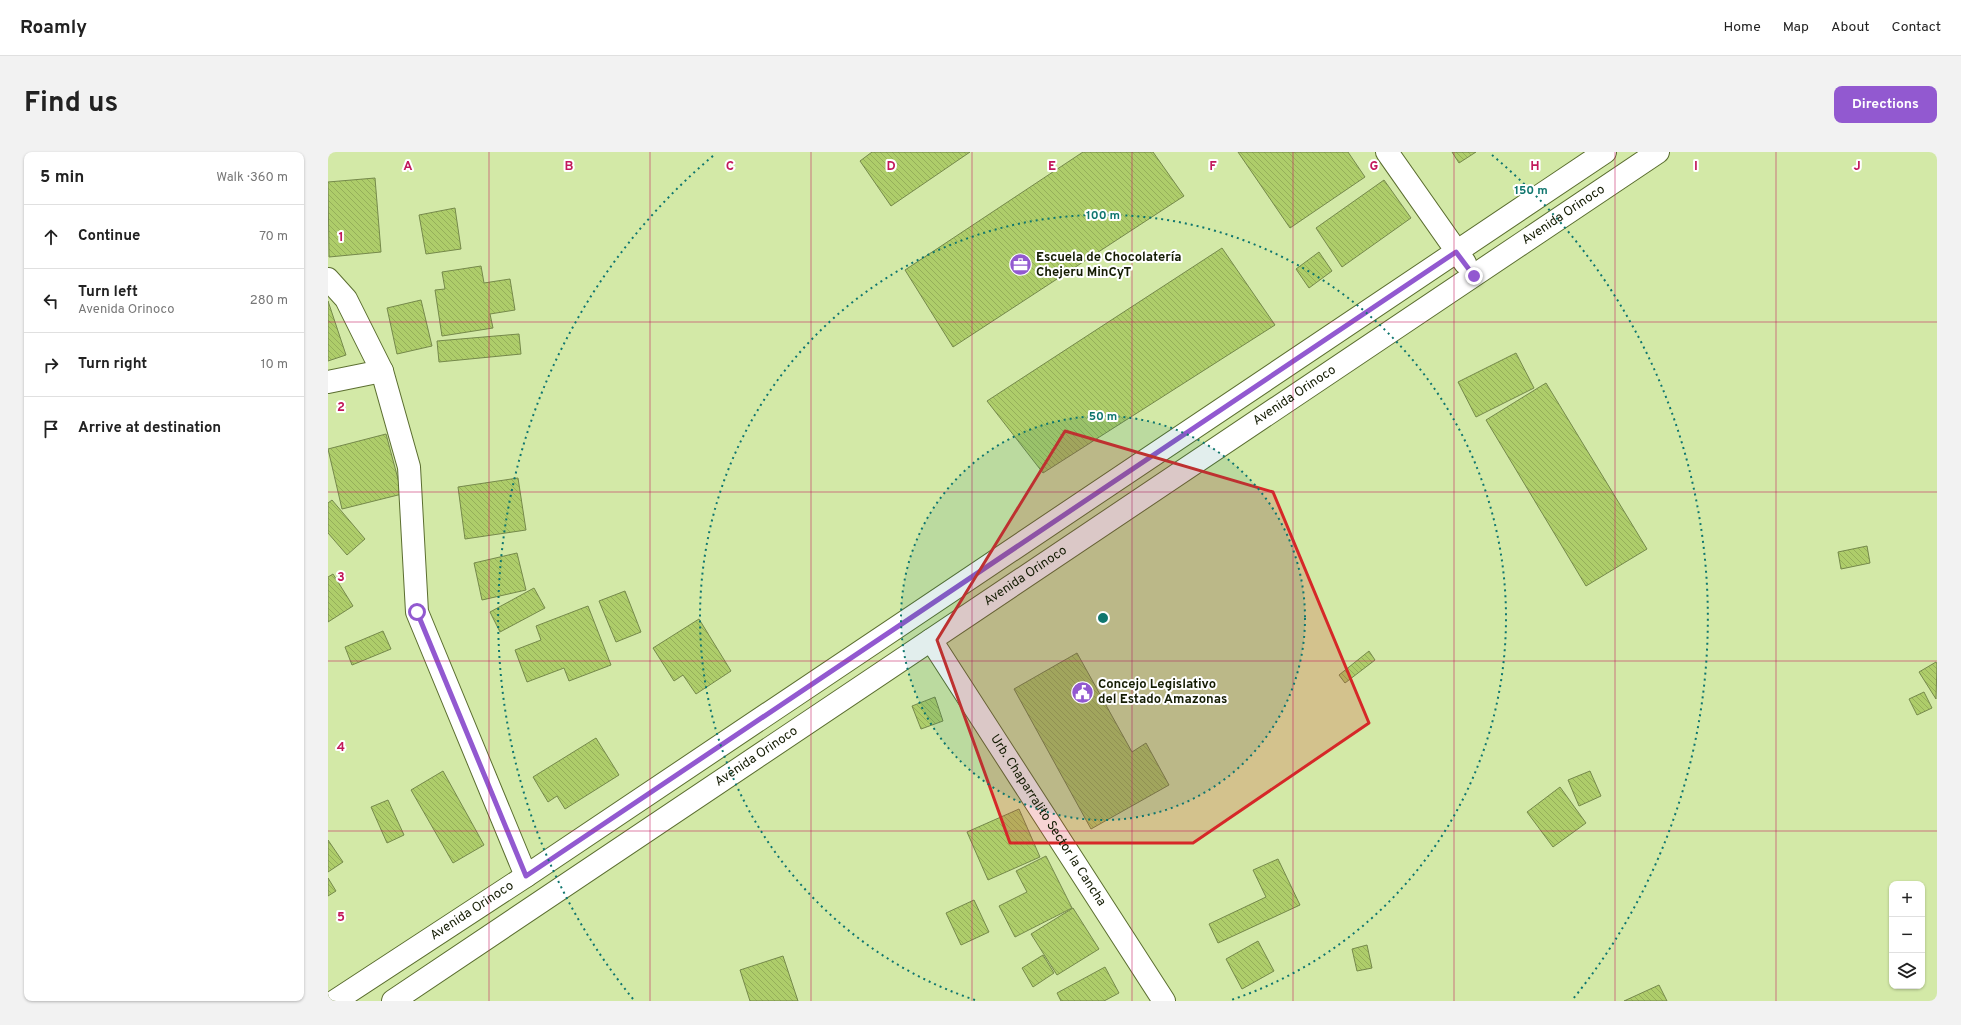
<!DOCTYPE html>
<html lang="en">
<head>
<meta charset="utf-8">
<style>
	:root { --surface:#fff; --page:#f2f2f2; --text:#222; --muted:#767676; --line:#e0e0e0; --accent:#9259d0 }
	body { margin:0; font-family:Overpass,sans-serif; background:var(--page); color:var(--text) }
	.controls { position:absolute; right:12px; bottom:12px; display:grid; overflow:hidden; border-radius:8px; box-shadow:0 1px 3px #0004 }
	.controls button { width:36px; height:36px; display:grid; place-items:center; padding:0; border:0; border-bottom:1px solid var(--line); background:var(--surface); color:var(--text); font:20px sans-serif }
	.stop { position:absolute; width:12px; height:12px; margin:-9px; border:3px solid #9259d0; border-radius:50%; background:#fff }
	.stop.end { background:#9259d0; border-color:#fff; box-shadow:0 1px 4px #0008 }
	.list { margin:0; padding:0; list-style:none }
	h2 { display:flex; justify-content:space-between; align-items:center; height:52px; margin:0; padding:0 16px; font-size:17px }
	h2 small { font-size:13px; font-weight:400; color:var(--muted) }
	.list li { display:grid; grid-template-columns:26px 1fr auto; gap:12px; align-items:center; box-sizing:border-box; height:64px; padding:0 16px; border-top:1px solid var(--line) }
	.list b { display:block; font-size:15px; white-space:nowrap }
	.list p { margin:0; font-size:13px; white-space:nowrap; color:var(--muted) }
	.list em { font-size:13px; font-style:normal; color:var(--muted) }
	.icon { flex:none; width:22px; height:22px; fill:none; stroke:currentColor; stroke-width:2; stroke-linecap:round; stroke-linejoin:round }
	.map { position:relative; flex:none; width:1609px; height:849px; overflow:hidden; border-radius:8px }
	header { display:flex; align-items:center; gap:24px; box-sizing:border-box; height:56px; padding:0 20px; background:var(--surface); border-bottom:1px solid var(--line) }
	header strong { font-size:19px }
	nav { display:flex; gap:22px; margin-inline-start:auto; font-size:14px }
	.intro { display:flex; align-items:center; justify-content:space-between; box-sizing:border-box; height:96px; padding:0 24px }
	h1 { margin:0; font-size:28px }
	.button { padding:10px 18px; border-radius:8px; background:var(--accent); color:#fff; font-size:14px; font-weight:700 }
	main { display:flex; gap:24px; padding:0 24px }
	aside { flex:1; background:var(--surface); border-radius:8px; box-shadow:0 1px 3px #0004 }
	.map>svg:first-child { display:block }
	.building { fill:url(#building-back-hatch); stroke:#75894b }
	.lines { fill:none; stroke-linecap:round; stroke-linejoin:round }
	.minor-casing { stroke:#5b6e30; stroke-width:24 }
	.minor { stroke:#fff; stroke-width:22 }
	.route { stroke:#9259d0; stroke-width:5 }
	.marked { fill:#d62828; fill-opacity:0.2; stroke:#d62828; stroke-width:3; stroke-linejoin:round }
	.grid { fill:none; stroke:#c2185b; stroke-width:1; stroke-opacity:0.55 }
	.ring { fill:none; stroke:#0f766e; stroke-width:2; stroke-dasharray:2 4 }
	.labels { text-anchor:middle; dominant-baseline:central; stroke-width:4; stroke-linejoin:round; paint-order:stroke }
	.street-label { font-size:13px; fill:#141c03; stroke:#fff }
	.poi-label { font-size:13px; font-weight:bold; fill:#141c03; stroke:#fff; text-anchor:start }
	.grid-label { font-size:13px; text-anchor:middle; font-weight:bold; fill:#c2185b; stroke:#fff; stroke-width:4; stroke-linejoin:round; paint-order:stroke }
	.centre { fill:#0f766e; stroke:#fff; stroke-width:2 }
	.ring-label { font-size:12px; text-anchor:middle; font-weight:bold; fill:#0f766e; stroke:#fff; stroke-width:4; stroke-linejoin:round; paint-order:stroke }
</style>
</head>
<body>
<header>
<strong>Roamly</strong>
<nav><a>Home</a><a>Map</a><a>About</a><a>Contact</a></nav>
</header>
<div class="intro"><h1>Find us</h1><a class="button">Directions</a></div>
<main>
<aside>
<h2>5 min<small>Walk · 360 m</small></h2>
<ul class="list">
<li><svg class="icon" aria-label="ahead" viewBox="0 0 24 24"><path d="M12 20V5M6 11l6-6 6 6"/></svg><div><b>Continue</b></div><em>70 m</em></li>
<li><svg class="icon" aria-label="left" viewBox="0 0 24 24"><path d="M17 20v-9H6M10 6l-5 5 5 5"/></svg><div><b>Turn left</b><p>Avenida Orinoco</p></div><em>280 m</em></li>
<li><svg class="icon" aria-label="right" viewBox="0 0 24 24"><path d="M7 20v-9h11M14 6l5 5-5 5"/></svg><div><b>Turn right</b></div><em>10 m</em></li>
<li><svg class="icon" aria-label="arrive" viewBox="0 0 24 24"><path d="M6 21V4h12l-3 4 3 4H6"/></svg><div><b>Arrive at destination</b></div></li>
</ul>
</aside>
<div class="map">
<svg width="1609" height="849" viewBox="0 0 1609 849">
	<defs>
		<pattern id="building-back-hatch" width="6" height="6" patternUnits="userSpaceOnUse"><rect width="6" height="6" fill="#aecd6a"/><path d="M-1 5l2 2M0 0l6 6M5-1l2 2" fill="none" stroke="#95af5a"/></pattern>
	</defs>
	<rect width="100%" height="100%" fill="#d3e9a7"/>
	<g class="building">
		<path d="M544,0h98l-79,54 -31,-45z"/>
		<path d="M755,0h70l31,44 -231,151 -48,-77z"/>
		<path d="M910,0h110l17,25 -75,51z"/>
		<path d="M1124,0h24l-17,11z"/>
		<path d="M47,26l6,74 -52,5 -1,-75z"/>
		<path d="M1056,28l27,38 -69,49 -26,-39z"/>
		<path d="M127,56l6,41 -35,5 -7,-39z"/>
		<path d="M894,96l53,77 -232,148 -56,-72z"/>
		<path d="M991,100l13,19 -23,17 -13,-19z"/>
		<path d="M153,114l3,17 26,-4 5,31 -25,4 3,14 -51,8 -7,-46 10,-1 -3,-17z"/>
		<path d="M93,148l11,46 -35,8 -10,-46z"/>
		<path d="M0,149l18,54 -18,6z"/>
		<path d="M191,182l2,20 -82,8 -2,-21z"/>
		<path d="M1188,201l18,35 -58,29 -18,-35z"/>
		<path d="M1218,231l101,166 -61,37 -100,-166z"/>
		<path d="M58,282l16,60 -60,15 -14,-60z"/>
		<path d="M190,326l8,52 -61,9 -7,-52z"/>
		<path d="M4,348l33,39 -18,16 -19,-22v-30z"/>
		<path d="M1539,394l3,17 -29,6 -3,-17z"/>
		<path d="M189,401l9,37 -44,10 -8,-37z"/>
		<path d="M5,422l20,32 -25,16v-45z"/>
		<path d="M206,436l11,20 -45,24 -10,-20z"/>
		<path d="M297,439l16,41 -25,10 -17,-41z"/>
		<path d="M260,454l23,59 -42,16 -5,-13 -37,14 -12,-32 26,-10 -5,-14z"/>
		<path d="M371,467l32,52 -35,23 -13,-19 -9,6 -21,-33z"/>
		<path d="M55,479l8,18 -39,16 -7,-18z"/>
		<path d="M1041,499l6,9 -30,23 -6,-8z"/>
		<path d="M749,501l55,99 14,-9 23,42 -78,44 -77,-140z"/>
		<path d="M1608,510l1,2 -1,35 -17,-27z"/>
		<path d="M1596,540l8,16 -15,7 -8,-16z"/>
		<path d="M607,545l8,24 -22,8 -9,-23z"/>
		<path d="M268,586l23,37 -54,34 -8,-13 -9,6 -15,-25z"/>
		<path d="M115,619l41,74 -31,18 -42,-73z"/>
		<path d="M1262,619l11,25 -22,10 -11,-26z"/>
		<path d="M1232,635l26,36 -33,24 -26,-35z"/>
		<path d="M60,648l16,35 -17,8 -16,-36z"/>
		<path d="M691,657l21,48 -52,23 -21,-48z"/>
		<path d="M0,688l15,22 -15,10z"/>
		<path d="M718,704l26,52 -57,29 -16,-31 28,-14 -11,-21z"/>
		<path d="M950,707l22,46 -82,38 -9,-19 57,-27 -13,-27z"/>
		<path d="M0,726l8,13 -8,5z"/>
		<path d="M646,748l15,32 -28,13 -15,-32z"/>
		<path d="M745,756l26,41 -42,26 -26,-41z"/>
		<path d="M930,789l16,30 -32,18 -16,-30z"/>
		<path d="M1039,793l5,23 -15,3 -5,-22z"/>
		<path d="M715,803l11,18 -21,14 -11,-19z"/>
		<path d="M455,804l15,45h-48l-10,-31z"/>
		<path d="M777,815l14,26 -15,8h-43l-4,-8z"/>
		<path d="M1331,833l8,16h-43z"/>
	</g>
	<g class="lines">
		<defs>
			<g id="minor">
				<path d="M1059,0l78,111"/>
				<path d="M0,127l18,20 36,72 27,96 8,145 109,264"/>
				<path d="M0,230l54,-11"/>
				<path id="s1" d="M603,488l233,361"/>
				<path id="s2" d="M7,849l191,-125 1079,-724"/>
				<path id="s3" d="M65,849l1265,-849"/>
			</g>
		</defs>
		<use href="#minor" class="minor-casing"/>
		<use href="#minor" class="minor"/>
	</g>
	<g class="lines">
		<path class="route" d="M89,460l109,264 930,-624 18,24"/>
	</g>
	<path class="marked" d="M737,279l208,61 96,231 -176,120h-183l-73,-203z"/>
	<path class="grid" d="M161,0v849M322,0v849M483,0v849M644,0v849M804,0v849M965,0v849M1126,0v849M1287,0v849M1448,0v849M0,170h1609M0,340h1609M0,509h1609M0,679h1609"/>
	<circle cx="775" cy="466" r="202" fill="#0f766e" fill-opacity=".12"/>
	<g class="ring">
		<circle cx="775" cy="466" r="202"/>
		<path d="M647 848A403 403 0 1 1 903 848"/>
		<path d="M305 847A605 605 0 0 1 386 3M1164 3A605 605 0 0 1 1245 847"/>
	</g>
	<defs>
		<symbol id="office-disc" viewBox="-11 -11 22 22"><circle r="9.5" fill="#9259d0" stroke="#fff"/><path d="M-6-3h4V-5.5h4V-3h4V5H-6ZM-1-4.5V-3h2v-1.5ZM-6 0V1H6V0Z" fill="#fff"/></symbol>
		<symbol id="civic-disc" viewBox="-11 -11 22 22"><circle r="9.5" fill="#9259d0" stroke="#fff"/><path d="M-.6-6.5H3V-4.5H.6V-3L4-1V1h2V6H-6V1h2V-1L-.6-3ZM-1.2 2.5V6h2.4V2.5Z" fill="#fff"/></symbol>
	</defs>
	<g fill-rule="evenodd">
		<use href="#office-disc" x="680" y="100" width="25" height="25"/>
		<use href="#civic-disc" x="742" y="528" width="25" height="25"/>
	</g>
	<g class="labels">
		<g class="street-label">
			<text stroke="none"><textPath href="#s3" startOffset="1410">Avenida Orinoco</textPath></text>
			<text stroke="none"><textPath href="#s3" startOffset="1086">Avenida Orinoco</textPath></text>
			<text stroke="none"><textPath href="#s3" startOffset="762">Avenida Orinoco</textPath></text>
			<text stroke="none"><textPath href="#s3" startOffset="438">Avenida Orinoco</textPath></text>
			<text stroke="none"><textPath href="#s1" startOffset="215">Urb. Chaparralito Sector la Cancha</textPath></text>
			<text stroke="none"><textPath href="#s2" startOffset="164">Avenida Orinoco</textPath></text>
		</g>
		<g class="poi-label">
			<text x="708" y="106">Escuela de Chocolatería<tspan x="708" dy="15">Chejeru MinCyT</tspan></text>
			<text x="770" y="533">Concejo Legislativo<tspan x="770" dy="15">del Estado Amazonas</tspan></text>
		</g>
	</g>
	<g class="grid-label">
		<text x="80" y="18">A</text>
		<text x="241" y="18">B</text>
		<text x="402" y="18">C</text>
		<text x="563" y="18">D</text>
		<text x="724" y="18">E</text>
		<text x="885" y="18">F</text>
		<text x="1046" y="18">G</text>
		<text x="1207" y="18">H</text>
		<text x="1368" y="18">I</text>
		<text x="1529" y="18">J</text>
		<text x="13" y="89">1</text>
		<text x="13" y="259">2</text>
		<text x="13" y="429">3</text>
		<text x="13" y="599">4</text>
		<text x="13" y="769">5</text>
	</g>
	<circle cx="775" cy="466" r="6" class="centre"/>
	<g class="ring-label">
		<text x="1203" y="42">150 m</text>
		<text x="775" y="67">100 m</text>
		<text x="775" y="268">50 m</text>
	</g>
</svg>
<div class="controls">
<button>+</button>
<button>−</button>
<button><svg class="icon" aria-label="layers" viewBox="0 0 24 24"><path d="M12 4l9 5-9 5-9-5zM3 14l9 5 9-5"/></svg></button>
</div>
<div class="stop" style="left:89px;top:460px"></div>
<div class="stop end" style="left:1146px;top:124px"></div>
</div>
</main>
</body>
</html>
